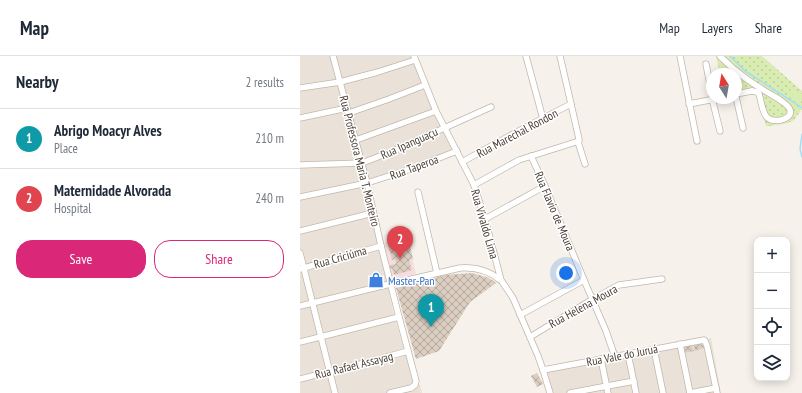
<!DOCTYPE html>
<html lang="en">
<head>
<meta charset="utf-8">
<style>
	:root { --surface:#fff; --page:#f6f6f7; --text:#1f2937; --muted:#747a83; --line:#e0e1e3; --accent:#db2777 }
	body { margin:0; font-family:"PT Sans Narrow",sans-serif; background:var(--page); color:var(--text) }
	.controls { position:absolute; right:12px; bottom:12px; display:grid; overflow:hidden; border-radius:8px; box-shadow:0 2px 10px #0003 }
	.controls button { width:36px; height:36px; display:grid; place-items:center; padding:0; border:0; border-bottom:1px solid var(--line); background:var(--surface); color:var(--text); font:20px sans-serif }
	.compass { position:absolute; left:406px; top:12px; width:36px; height:36px; border-radius:50%; background:var(--surface); box-shadow:0 2px 10px #0003; rotate:349deg }
	.you { position:absolute; left:266px; top:217px; width:14px; height:14px; margin:-10px; border:3px solid #fff; border-radius:50%; background:#1a73e8; box-shadow:0 0 0 6px #1a73e833 }
	.badge { display:grid; place-items:center; width:26px; height:26px; border-radius:50%; background:var(--accent); color:#fff; font-size:13px; font-weight:700 }
	.pin { position:absolute; translate:-50% -33px; filter:drop-shadow(0 1px 2px #0008) }
	.pin::after { content:''; position:absolute; top:21px; width:14px; height:12px; background:inherit; clip-path:polygon(0 0,100% 0,50% 100%) }
	.list { margin:0; padding:0; list-style:none }
	h2 { display:flex; justify-content:space-between; align-items:center; height:52px; margin:0; padding:0 16px; font-size:17px }
	h2 small { font-size:13px; font-weight:400; color:var(--muted) }
	.list li { display:grid; grid-template-columns:26px 1fr auto; gap:12px; align-items:center; box-sizing:border-box; height:60px; padding:0 16px; border-top:1px solid var(--line) }
	.list b { display:block; font-size:15px; white-space:nowrap }
	.list p { margin:0; font-size:13px; white-space:nowrap; color:var(--muted) }
	.list em { font-size:13px; font-style:normal; color:var(--muted) }
	.actions { display:flex; gap:8px; padding:12px 16px }
	.actions a { flex:1; padding:9px 0; border:1px solid var(--accent); border-radius:16px; text-align:center; font-size:14px; color:var(--accent) }
	.actions .main { background:var(--accent); color:#fff }
	.icon { flex:none; width:22px; height:22px; fill:none; stroke:currentColor; stroke-width:2; stroke-linecap:round; stroke-linejoin:round }
	.map { position:relative; flex:none; width:502px; height:337px; overflow:hidden }
	header { display:flex; align-items:center; gap:24px; box-sizing:border-box; height:56px; padding:0 20px; background:var(--surface); border-bottom:1px solid var(--line) }
	header strong { font-size:19px }
	nav { display:flex; gap:22px; margin-inline-start:auto; font-size:14px }
	main { display:flex }
	aside { flex:1; background:var(--surface) }
	.map>svg:first-child { display:block }
	.residential { fill:#eae2d8 }
	.medical { fill:#f7dddd }
	.park { fill:url(#park-dots) }
	.pitch { fill:#d9ecb1 }
	.lines { fill:none; stroke-linecap:round; stroke-linejoin:round }
	.stream { stroke:#a4def5; stroke-width:1.5 }
	.building { fill:url(#building-cross-hatch) }
	.minor-casing { stroke:#c2b7ac; stroke-width:7 }
	.minor { stroke:#fff; stroke-width:5.5 }
	.labels { text-anchor:middle; dominant-baseline:central; stroke-width:3; stroke-linejoin:round; paint-order:stroke }
	.street-label { font-size:12px; fill:#4b4037; stroke:#fff }
	.shop-label { font-size:12px; fill:#366cbe; stroke:#fff; text-anchor:start }
</style>
</head>
<body>
<header>
<strong>Map</strong>
<nav><a>Map</a><a>Layers</a><a>Share</a></nav>
</header>
<main>
<aside>
<h2>Nearby<small>2 results</small></h2>
<ul class="list">
<li><span class="badge" style="background:#0f9aa8">1</span><div><b>Abrigo Moacyr Alves</b><p>Place</p></div><em>210 m</em></li>
<li><span class="badge" style="background:#e0444e">2</span><div><b>Maternidade Alvorada</b><p>Hospital</p></div><em>240 m</em></li>
</ul>
<div class="actions"><a class="main">Save</a><a>Share</a></div>
</aside>
<div class="map">
<svg width="502" height="337" viewBox="0 0 502 337">
	<defs>
		<pattern id="park-dots" width="8" height="8" patternUnits="userSpaceOnUse"><rect width="8" height="8" fill="#d9ecb1"/><path d="M2 2h.1M6 6h.1" fill="none" stroke="#bccb99" stroke-width="1.8" stroke-linecap="round"/></pattern>
		<pattern id="building-cross-hatch" width="8" height="8" patternUnits="userSpaceOnUse"><rect width="8" height="8" fill="#dbcec1"/><path d="M0 0l8 8M0 8l8-8" fill="none" stroke="#b4a99e"/></pattern>
	</defs>
	<rect width="100%" height="100%" fill="#f6f1ea"/>
	<g class="residential">
		<path d="M0,0h111l41,93 -38,16 -52,16 6,29 10,33 16,72 20,68 6,2 2,8h-122z"/>
		<path d="M411,282l10,55h-171l-7,-23z"/>
	</g>
	<path class="medical" d="M108,182l8,36 -24,5 -8,-36z"/>
	<path class="park" d="M416,0h46l40,35v18l-8,11 -6,3 -18,3h-4l-9,-31 -2,-4 -19,2v-19h-16z"/>
	<path class="pitch" d="M492,31l10,7v5l-3,5 -12,-9z"/>
	<g class="lines">
		<g class="stream">
			<path d="M430,0l15,15 42,27 15,10"/>
			<path d="M502,78l-2,15 2,8"/>
		</g>
	</g>
	<g class="building">
		<path d="M108,183l5,20 -4,1 3,10 -18,5 -2,-7 -2,1v-4l6,-1 -1,-5 -3,1 -4,-16z"/>
		<path d="M172,217l17,5 7,5 -26,19 -31,49 -23,8 -20,-71 49,-13z"/>
		<path d="M403,288l1,4 -9,3 -1,-6z"/>
		<path d="M392,289l2,6 -11,2 -1,-6z"/>
		<path d="M237,317l6,11 -6,3 -6,-11z"/>
	</g>
	<g class="lines">
		<defs>
			<g id="minor">
				<path d="M33,0l34,127 14,63 18,71 17,64 -1,4 -4,3 -21,5"/>
				<path d="M114,0l22,55 38,74 11,34 16,61 12,18 25,58 5,14 7,23"/>
				<path d="M226,0l17,63"/>
				<path d="M380,0l17,85"/>
				<path d="M420,0c17,18 36,30 57,42 4,3 12,7 13,12 2,6 -5,9 -9,10 -19,4 -18,-13 -22,-26l-2,-2 -5,-1"/>
				<path d="M406,8l6,31"/>
				<path d="M0,32l40,-6 38,-10 37,-12"/>
				<path d="M436,38l16,-3"/>
				<path d="M436,41l7,31"/>
				<path d="M412,42l8,33"/>
				<path d="M389,48l31,-6"/>
				<path d="M49,57l40,-14 36,-14"/>
				<path d="M0,62l47,-10"/>
				<path d="M56,84l80,-29"/>
				<path d="M278,86l7,22"/>
				<path d="M231,100l14,30 39,94 22,51 9,26"/>
				<path d="M162,106l64,-35 45,-23"/>
				<path d="M0,109l62,-2 31,-12 98,-44"/>
				<path d="M174,129l45,-25 60,-19v-2l-19,-83"/>
				<path d="M118,136l19,81"/>
				<path d="M0,141l67,-14 44,-14 46,-18"/>
				<path d="M185,163l60,-33"/>
				<path d="M0,175l73,-18"/>
				<path d="M0,197l35,140"/>
				<path d="M0,213l81,-23"/>
				<path d="M0,250l90,-22 70,-16c15,-1 28,2 40,12"/>
				<path d="M220,259l64,-35"/>
				<path d="M230,281l63,-38 26,-14 43,-6"/>
				<path d="M0,286l99,-25"/>
				<path d="M380,288l10,49"/>
				<path d="M354,293l9,44"/>
				<path d="M328,298l8,39"/>
				<path d="M301,303l7,34"/>
				<path d="M243,314l161,-30 1,1 2,5 10,47"/>
				<path d="M0,323l72,-18 36,-10"/>
				<path d="M270,337l64,-12"/>
				<path d="M390,337l26,-5"/>
			</g>
		</defs>
		<use href="#minor" class="minor-casing"/>
		<use href="#minor" class="minor"/>
	</g>
	<defs>
		<symbol id="shop-bare" viewBox="-9 -9 18 18"><path d="M-5-2.5h2.3a2.7 3.5 0 0 1 5.4 0H5L5.5 6h-11ZM-1.5-2.5h3a1.5 2.3 0 0 0-3 0Z" fill="#3f7fe0" stroke="#fff" stroke-width="2.5" paint-order="stroke"/></symbol>
	</defs>
	<g fill-rule="evenodd">
		<use href="#shop-bare" x="65" y="213" width="22" height="22"/>
	</g>
	<g class="labels">
		<g class="street-label">
			<text transform="translate(217 77) rotate(-28)">Rua Marechal Rondon</text>
			<text transform="translate(109 87) rotate(-24)">Rua Ipanguaçu</text>
			<text transform="translate(60 105) rotate(76)">Rua Professora Maria T. Monteiro</text>
			<text transform="translate(114 111) rotate(-20)">Rua Taperoa</text>
			<text transform="translate(255 155) rotate(67)">Rua Flavio de Moura</text>
			<text transform="translate(185 168) rotate(74)">Rua Vivaldo Lima</text>
			<text transform="translate(40 201) rotate(-16)">Rua Criciúma</text>
			<text transform="translate(283 250) rotate(-29)">Rua Helena Moura</text>
			<text transform="translate(322 299) rotate(-11)">Rua Vale do Juruá</text>
			<text transform="translate(54 309) rotate(-14)">Rua Rafael Assayag</text>
		</g>
		<g class="shop-label">
			<text x="88" y="224">Master-Pan</text>
		</g>
	</g>
</svg>
<div class="controls">
<button>+</button>
<button>−</button>
<button><svg class="icon" aria-label="locate" viewBox="0 0 24 24"><circle cx="12" cy="12" r="6"/><path d="M12 2v4M12 18v4M2 12h4M18 12h4"/></svg></button>
<button><svg class="icon" aria-label="layers" viewBox="0 0 24 24"><path d="M12 4l9 5-9 5-9-5zM3 14l9 5 9-5"/></svg></button>
</div>
<svg class="compass" viewBox="-18 -18 36 36"><path d="M0-13l5 13h-10z" fill="#e53935"/><path d="M0 13l5-13h-10z" fill="#747a83"/></svg>
<div class="you"></div>
<div class="pin badge" style="left:131px;top:271px;background:#0f9aa8">1</div>
<div class="pin badge" style="left:100px;top:203px;background:#e0444e">2</div>
</div>
</main>
</body>
</html>
